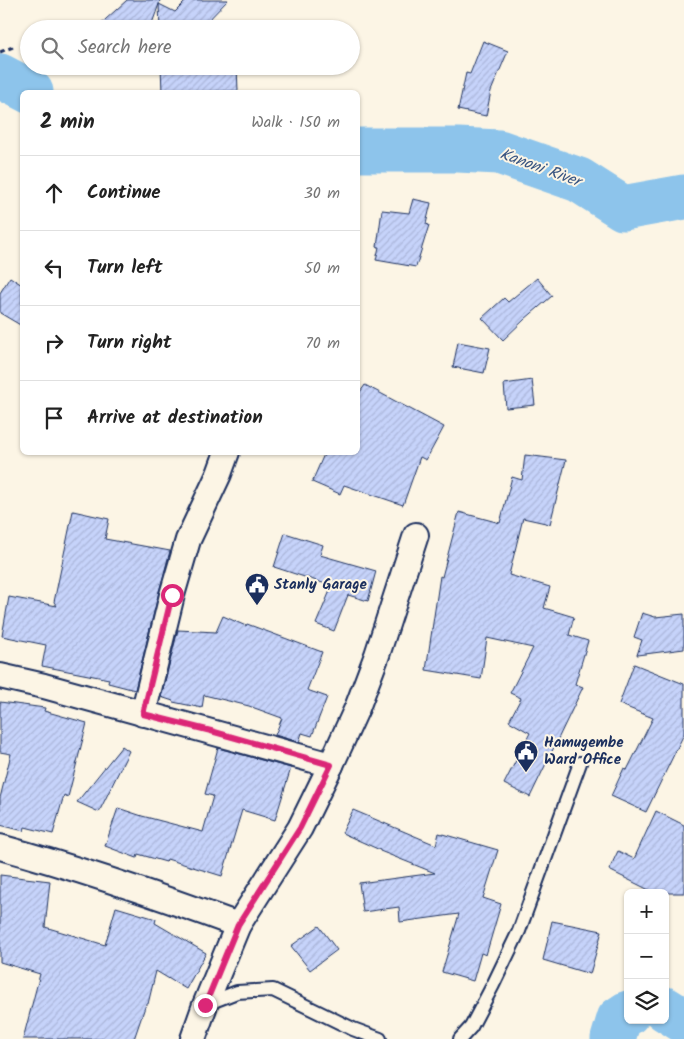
<!DOCTYPE html>
<html lang="en">
<head>
<meta charset="utf-8">
<style>
	:root { --surface:#fff; --page:#f6f6f6; --text:#222; --muted:#767676; --line:#e0e0e0 }
	body { margin:0; font-family:Kalam,sans-serif; background:var(--page); color:var(--text) }
	.controls { position:absolute; right:15px; bottom:15px; display:grid; overflow:hidden; border-radius:8px; box-shadow:0 1px 4px #0004 }
	.controls button { width:45px; height:45px; display:grid; place-items:center; padding:0; border:0; border-bottom:1px solid var(--line); background:var(--surface); color:var(--text); font:25px sans-serif }
	.stop { position:absolute; width:15px; height:15px; margin:-11px; border:4px solid #db2777; border-radius:50%; background:#fff }
	.stop.end { background:#db2777; border-color:#fff; box-shadow:0 1px 5px #0008 }
	.list { margin:0; padding:0; list-style:none }
	h2 { display:flex; justify-content:space-between; align-items:center; height:65px; margin:0; padding:0 20px; font-size:21px }
	h2 small { font-size:16px; font-weight:400; color:var(--muted) }
	.list li { display:grid; grid-template-columns:32px 1fr auto; gap:15px; align-items:center; box-sizing:border-box; height:75px; padding:0 20px; border-top:1px solid var(--line) }
	.list b { display:block; font-size:19px; white-space:nowrap }
	.list em { font-size:16px; font-style:normal; color:var(--muted) }
	.icon { flex:none; width:28px; height:28px; fill:none; stroke:currentColor; stroke-width:2; stroke-linecap:round; stroke-linejoin:round }
	.map { position:relative; flex:none; width:684px; height:1039px; overflow:hidden }
	.search { position:absolute; background:var(--surface); box-shadow:0 1px 4px #0004; left:20px; top:20px; width:340px; height:55px; display:flex; align-items:center; gap:12px; box-sizing:border-box; padding:0 18px; border-radius:28px; color:var(--muted); font-size:19px }
	.panel { position:absolute; background:var(--surface); box-shadow:0 1px 4px #0004; left:20px; top:90px; width:340px; height:365px; border-radius:8px }
	.map>svg:first-child { display:block }
	.lines { fill:none; stroke-linecap:round; stroke-linejoin:round }
	.river { stroke:#8dc4eb; stroke-width:45 }
	.building { fill:url(#building-hatch); stroke:#1b2f5e }
	.service-casing { stroke:#1b2f5e; stroke-width:16 }
	.minor-casing { stroke:#1b2f5e; stroke-width:28 }
	.path { stroke:#1b2f5e; stroke-width:3; stroke-dasharray:5 4; stroke-linecap:butt }
	.service { stroke:#fcf5e5; stroke-width:12 }
	.minor { stroke:#fcf5e5; stroke-width:24 }
	.route { stroke:#db2777; stroke-width:6 }
	.labels { text-anchor:middle; dominant-baseline:central; stroke-width:4; stroke-linejoin:round; paint-order:stroke }
	.poi-label { font-size:15px; font-weight:bold; fill:#1b2f5e; stroke:#fcf5e5; text-anchor:start }
	.water-label { font-size:16px; font-style:italic; fill:#385481; stroke:#fcf5e5 }
</style>
</head>
<body>
<div class="map">
<svg width="684" height="1039" viewBox="0 0 684 1039">
	<defs>
		<pattern id="building-hatch" width="6" height="6" patternUnits="userSpaceOnUse" patternTransform="scale(1.25)"><rect width="6" height="6" fill="#c6d3fa"/><path d="M-1 1l2-2M0 6l6-6M5 7l2-2" fill="none" stroke="#aab5d9"/></pattern>
	</defs>
	<rect width="100%" height="100%" fill="#fcf5e5"/>
	<filter id="ink" filterUnits="userSpaceOnUse"><feTurbulence type="fractalNoise" baseFrequency=".02" numOctaves="2"/><feDisplacementMap in="SourceGraphic" scale="10" xChannelSelector="R" yChannelSelector="G"/><feConvolveMatrix kernelMatrix="1 2 1 2 8 2 1 2 1" color-interpolation-filters="sRGB"/></filter>
	<g filter="url(#ink)">
		<g class="lines">
			<g class="river">
				<path d="M0,76l31,16"/>
				<path d="M358,150h100l41,2 80,28 44,28 61,-11"/>
				<path d="M665,1009l19,12"/>
				<path d="M613,1039l6,-20 9,-6"/>
			</g>
		</g>
		<g class="building">
			<path d="M127,0h33l-1,4 16,8 12,-12h41l-26,27 4,2h-46l-1,-25 -9,25h-55z"/>
			<path d="M483,41l25,10 -17,40 -5,25 -28,-6 8,-37 4,1z"/>
			<path d="M161,66h76l1,25 -76,1z"/>
			<path d="M413,199l18,4 -5,21 3,1 -13,42 -40,-7 3,-13h-2l5,-37 27,3z"/>
			<path d="M10,277l12,8v41l-22,-13v-20z"/>
			<path d="M537,278l15,18 -27,23 -22,21 -21,-22 22,-20 4,4z"/>
			<path d="M458,342l32,6 -6,25 -31,-6z"/>
			<path d="M532,380l3,25 -29,3 -2,-24z"/>
			<path d="M365,385l79,42 -18,33 -6,-3 -17,48 -59,-20 -4,9 -28,-12 13,-30h33v-57z"/>
			<path d="M525,455l41,5 -16,64 -27,-6 -14,57 41,12 -6,21 30,9 -5,18 19,6 -13,43 8,3 -53,110 -26,-13 26,-51 -21,-12 12,-23 -11,-5 23,-45 -46,-10 -6,41 -55,-9 14,-94 2,1 17,-65 41,11 12,-46 10,3z"/>
			<path d="M73,511l36,8 -4,20 65,12 -11,41 -24,98 -27,-7 1,-4 -67,-13 4,-21 -44,-9 7,-39 48,9 -3,-4z"/>
			<path d="M285,533l38,12 -3,10 56,16 -8,30 -20,-6 -14,36 -18,-7 16,-38 -58,-19z"/>
			<path d="M642,613l13,4 29,-3v35l-47,6 5,-15 -8,-3z"/>
			<path d="M223,616l23,10 1,-2 75,28 -15,38 20,7 -15,39 -10,-3 -3,9 -24,-7 7,-17 -33,-12 -45,-11 -2,13 -29,-6v-1l-12,-4 17,-67 38,2z"/>
			<path d="M634,664l50,20v50l-38,78 -35,-16 13,-28 3,2 26,-52 -34,-14z"/>
			<path d="M0,702l45,6 -1,3 43,12 -19,74 -4,-2 -11,39 -28,-7 -1,4 -24,-6v-27l11,-44 -11,-2z"/>
			<path d="M122,746l7,5 -30,61 -22,-10z"/>
			<path d="M218,748l73,20 -16,52 -33,-10 -20,66 -55,-17 -1,3 -28,-8 -1,4 -32,-12 13,-38 24,8 61,16 10,-36 -8,-2z"/>
			<path d="M353,810l83,35 3,-12 59,17 -15,48 18,6 -15,51 -5,-2 -8,28 -31,-9 17,-58 -59,8 -1,-15 -36,5 -4,-29 76,-10 -55,-22v-1l-38,-17z"/>
			<path d="M656,811l28,14v68h-29l-46,-23 9,-19 16,8z"/>
			<path d="M0,875l50,6 -5,46 60,18 11,-38 40,12 -1,4 51,30 -20,36 -30,-18 -8,33h-2l-12,35h-111l17,-65 -40,-12z"/>
			<path d="M552,921l50,10 -12,43 -47,-14z"/>
			<path d="M319,926l18,24 -27,20 -19,-24z"/>
		</g>
		<g class="lines">
			<defs>
				<g id="service">
					<path d="M206,1004l31,-12 36,-2 80,39 27,10"/>
					<path d="M460,1039l11,-12 22,-42 26,-54 61,-168"/>
				</g>
				<g id="minor">
					<path d="M0,676l44,10 287,79"/>
					<path d="M143,714l29,-119 16,-55 31,-66 8,-22"/>
					<path d="M0,847c81,22 159,49 238,78"/>
					<path d="M193,1039l12,-34 33,-80 62,-97 31,-63 26,-57 20,-53 39,-120"/>
				</g>
			</defs>
			<use href="#service" class="service-casing"/>
			<use href="#minor" class="minor-casing"/>
			<path class="path" d="M0,52l13,-5"/>
			<use href="#service" class="service"/>
			<use href="#minor" class="minor"/>
		</g>
	</g>
	<g class="lines" filter="url(#ink)">
		<path class="route" d="M172,595l-29,119 68,17 120,34 -31,63 -62,97 -33,80"/>
	</g>
	<defs>
		<symbol id="civic-pin" viewBox="-11 -11 22 30"><path d="M0 17L-7.5 6A9.5 9.5 0 1 1 7.5 6Z" fill="#1b2f5e" stroke="#fcf5e5"/><path d="M-.6-6.5H3V-4.5H.6V-3L4-1V1h2V6H-6V1h2V-1L-.6-3ZM-1.2 2.5V6h2.4V2.5Z" fill="#fff"/></symbol>
	</defs>
	<g fill-rule="evenodd">
		<use href="#civic-pin" x="243" y="571" width="28" height="38"/>
		<use href="#civic-pin" x="512" y="738" width="28" height="38"/>
	</g>
	<g class="labels">
		<g class="poi-label">
			<text x="274" y="585">Stanly Garage</text>
			<text x="544" y="743">Hamugembe<tspan x="544" dy="17">Ward Office</tspan></text>
		</g>
		<g class="water-label">
			<text transform="translate(540 168) rotate(20)">Kanoni River</text>
		</g>
	</g>
</svg>
<div class="controls">
<button>+</button>
<button>−</button>
<button><svg class="icon" aria-label="layers" viewBox="0 0 24 24"><path d="M12 4l9 5-9 5-9-5zM3 14l9 5 9-5"/></svg></button>
</div>
<div class="stop" style="left:172px;top:595px"></div>
<div class="stop end" style="left:205px;top:1005px"></div>
<div class="search"><svg class="icon" aria-label="search" viewBox="0 0 24 24"><circle cx="10" cy="10" r="6"/><path d="M15 15l6 6"/></svg>Search here</div>
<section class="panel">
<h2>2 min<small>Walk · 150 m</small></h2>
<ul class="list">
<li><svg class="icon" aria-label="ahead" viewBox="0 0 24 24"><path d="M12 20V5M6 11l6-6 6 6"/></svg><div><b>Continue</b></div><em>30 m</em></li>
<li><svg class="icon" aria-label="left" viewBox="0 0 24 24"><path d="M17 20v-9H6M10 6l-5 5 5 5"/></svg><div><b>Turn left</b></div><em>50 m</em></li>
<li><svg class="icon" aria-label="right" viewBox="0 0 24 24"><path d="M7 20v-9h11M14 6l5 5-5 5"/></svg><div><b>Turn right</b></div><em>70 m</em></li>
<li><svg class="icon" aria-label="arrive" viewBox="0 0 24 24"><path d="M6 21V4h12l-3 4 3 4H6"/></svg><div><b>Arrive at destination</b></div></li>
</ul>
</section>
</div>
</body>
</html>
